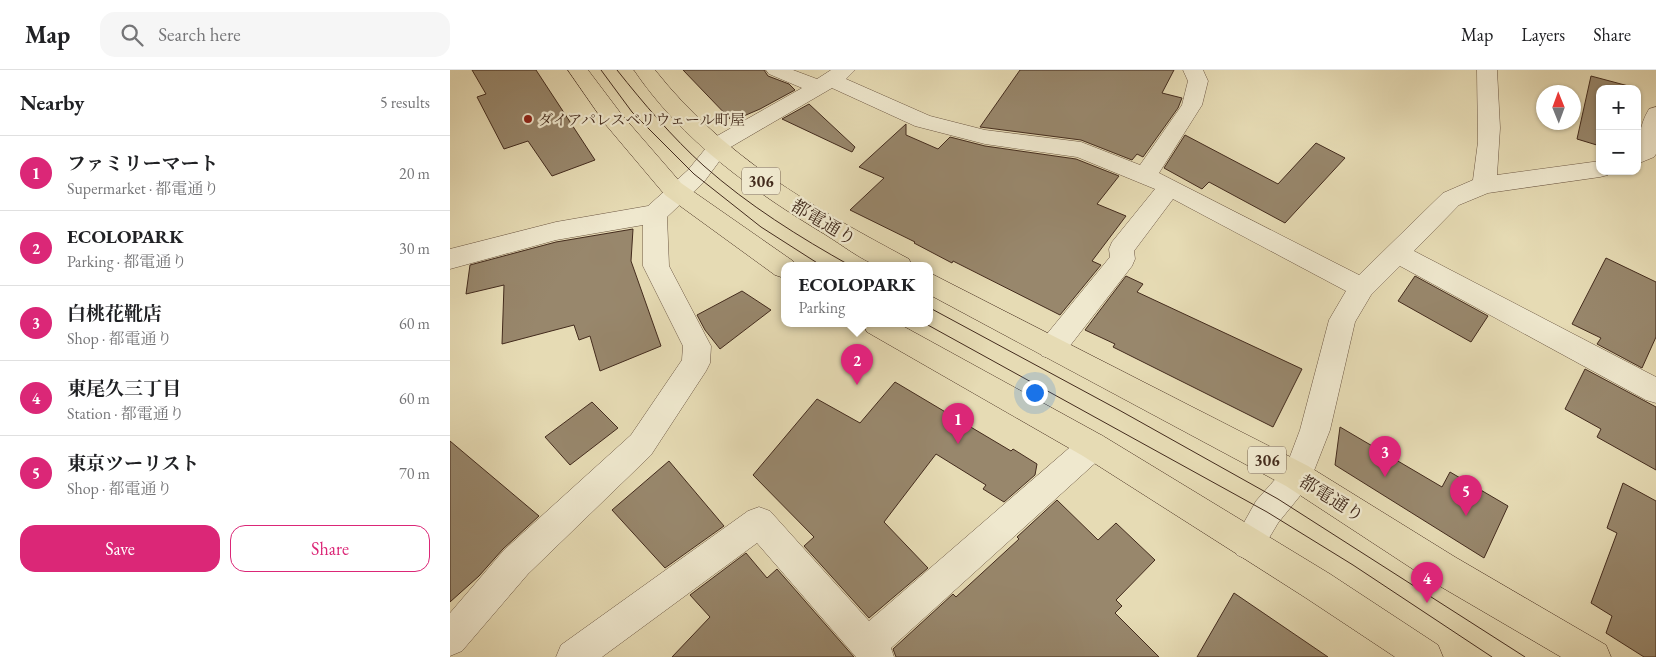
<!DOCTYPE html>
<html lang="en">
<head>
<meta charset="utf-8">
<style>
	:root { --surface:#fff; --page:#f6f6f6; --text:#202124; --muted:#757577; --line:#e0e0e0; --accent:#db2777 }
	body { margin:0; font-family:"EB Garamond","Noto Serif JP",serif; background:var(--page); color:var(--text) }
	.controls { position:absolute; right:15px; top:15px; display:grid; overflow:hidden; border-radius:10px; box-shadow:0 1px 4px #0004 }
	.controls button { width:45px; height:45px; display:grid; place-items:center; padding:0; border:0; border-bottom:1px solid var(--line); background:var(--surface); color:var(--text); font:25px sans-serif }
	.compass { position:absolute; left:1086px; top:15px; width:45px; height:45px; border-radius:50%; background:var(--surface); box-shadow:0 1px 4px #0004; rotate:359deg }
	.you { position:absolute; left:584px; top:322px; width:18px; height:18px; margin:-12px; border:4px solid #fff; border-radius:50%; background:#1a73e8; box-shadow:0 0 0 8px #1a73e833 }
	.badge { display:grid; place-items:center; width:32px; height:32px; border-radius:50%; background:var(--accent); color:#fff; font-size:16px; font-weight:700 }
	.pin { position:absolute; translate:-50% -41px; filter:drop-shadow(0 1px 2px #0008) }
	.pin::after { content:''; position:absolute; top:26px; width:18px; height:15px; background:inherit; clip-path:polygon(0 0,100% 0,50% 100%) }
	.popup { position:absolute; left:331px; top:192px; width:152px; height:65px; box-sizing:border-box; display:grid; place-content:center; border-radius:10px; background:var(--surface); filter:drop-shadow(0 1px 4px #0005); font-size:16px; white-space:nowrap; color:var(--muted) }
	.popup b { font-size:19px; color:var(--text) }
	.popup::after { content:''; position:absolute; left:50%; top:100%; margin-left:-10px; border:10px solid transparent; border-top-color:var(--surface) }
	.list { margin:0; padding:0; list-style:none }
	h2 { display:flex; justify-content:space-between; align-items:center; height:65px; margin:0; padding:0 20px; font-size:21px }
	h2 small { font-size:16px; font-weight:400; color:var(--muted) }
	.list li { display:grid; grid-template-columns:32px 1fr auto; gap:15px; align-items:center; box-sizing:border-box; height:75px; padding:0 20px; border-top:1px solid var(--line) }
	.list b { display:block; font-size:19px; white-space:nowrap }
	.list p { margin:0; font-size:16px; white-space:nowrap; color:var(--muted) }
	.list em { font-size:16px; font-style:normal; color:var(--muted) }
	.actions { display:flex; gap:10px; padding:15px 20px }
	.actions a { flex:1; padding:11px 0; border:1px solid var(--accent); border-radius:15px; text-align:center; font-size:18px; color:var(--accent) }
	.actions .main { background:var(--accent); color:#fff }
	.icon { flex:none; width:28px; height:28px; fill:none; stroke:currentColor; stroke-width:2; stroke-linecap:round; stroke-linejoin:round }
	.map { position:relative; flex:none; width:1206px; height:587px; overflow:hidden }
	header { display:flex; align-items:center; gap:30px; box-sizing:border-box; height:70px; padding:0 25px; background:var(--surface); border-bottom:1px solid var(--line) }
	header strong { font-size:24px }
	nav { display:flex; gap:28px; margin-inline-start:auto; font-size:18px }
	.search { width:350px; height:45px; background:var(--page); display:flex; align-items:center; gap:12px; box-sizing:border-box; padding:0 18px; border-radius:15px; color:var(--muted); font-size:19px }
	main { display:flex }
	aside { flex:1; background:var(--surface) }
	.map>svg:first-child { display:block }
	.building { fill:#98876c; stroke:#432b1d }
	.lines { fill:none; stroke-linecap:round; stroke-linejoin:round }
	.minor-casing { stroke:#6c5743; stroke-width:1 }
	.major-casing { stroke:#432b1d; stroke-width:1 }
	.minor { fill:#efe8ce; fill-rule:evenodd }
	.major { fill:#e6dbb4; fill-rule:evenodd }
	.tram { stroke:#432b1d; stroke-width:1 }
	.poi-dot { fill:#8f2418; stroke:#efe8ce; stroke-width:2 }
	.labels { text-anchor:middle; dominant-baseline:central; stroke-width:4.5; stroke-linejoin:round; paint-order:stroke }
	.far-poi-label { font-size:15px; fill:#432b1d; stroke:#efe8ce; text-anchor:start }
	.shield { fill:#efe8ce; stroke:#776452; stroke-width:1 }
	.shield-label { font-size:16px; font-weight:bold; fill:#432b1d }
	.street-label { font-size:18px; fill:#432b1d; stroke:#efe8ce }
</style>
</head>
<body>
<header>
<strong>Map</strong>
<div class="search"><svg class="icon" aria-label="search" viewBox="0 0 24 24"><circle cx="10" cy="10" r="6"/><path d="M15 15l6 6"/></svg>Search here</div>
<nav><a>Map</a><a>Layers</a><a>Share</a></nav>
</header>
<main>
<aside>
<h2>Nearby<small>5 results</small></h2>
<ul class="list">
<li><span class="badge">1</span><div><b>ファミリーマート</b><p>Supermarket · 都電通り</p></div><em>20 m</em></li>
<li><span class="badge">2</span><div><b>ECOLOPARK</b><p>Parking · 都電通り</p></div><em>30 m</em></li>
<li><span class="badge">3</span><div><b>白桃花靴店</b><p>Shop · 都電通り</p></div><em>60 m</em></li>
<li><span class="badge">4</span><div><b>東尾久三丁目</b><p>Station · 都電通り</p></div><em>60 m</em></li>
<li><span class="badge">5</span><div><b>東京ツーリスト</b><p>Shop · 都電通り</p></div><em>70 m</em></li>
</ul>
<div class="actions"><a class="main">Save</a><a>Share</a></div>
</aside>
<div class="map">
<svg width="1206" height="587" viewBox="0 0 1206 587">
	<rect width="100%" height="100%" fill="#e6dbb4"/>
	<filter id="stains"><feTurbulence type="fractalNoise" baseFrequency=".004" numOctaves="4"/><feColorMatrix values="0 0 0 0 .2 0 0 0 0 .09 0 0 0 0 .02 0 0 0 .5 -.17"/></filter>
	<radialGradient id="worn" r=".72"><stop offset=".6" stop-color="#630" stop-opacity="0"/><stop offset="1" stop-color="#630" stop-opacity=".3"/></radialGradient>
	<g class="building">
		<path d="M22,0h64l59,90 -43,16 -24,-35 -24,8 -27,-52 9,-3z"/>
		<path d="M233,0h81l4,6 21,8 6,6 -35,19 -28,12z"/>
		<path d="M570,0h154l-12,23 20,5 -4,10 -35,49 -6,-3 -5,6 -51,-20 -101,-13z"/>
		<path d="M1141,6l45,12 -36,1v57l-23,-7z"/>
		<path d="M359,34l46,43 -3,5 -70,-33z"/>
		<path d="M456,54v11l32,14 12,-12 35,9 91,13 43,17 -22,28 29,12 -34,45 9,4 -41,50 -107,-54 -1,2 -38,-20 1,-1 -65,-32 34,-32 -25,-11z"/>
		<path d="M735,65l93,49 38,-41 29,15 -60,65 -76,-41 -7,7 -38,-21z"/>
		<path d="M183,159l-2,32 30,85 -61,25 -10,-35 -11,4 -5,-15 -72,19 2,-59 -38,9 4,-29 86,-23z"/>
		<path d="M1156,188l50,24v55l-14,31 -45,-24 4,-6 -29,-14z"/>
		<path d="M676,206l17,8 -6,8 165,77 -29,58 -160,-80 2,-3 -30,-14z"/>
		<path d="M965,206l73,40 -17,26 -73,-41z"/>
		<path d="M292,221l29,19 -51,39 -15,-19 -8,-15z"/>
		<path d="M1135,299l71,38v63l-59,-33 4,-8 -36,-20z"/>
		<path d="M445,312l116,69 2,-2 24,15 -2,11 -31,27 -21,-13 3,-4 -50,-31 -52,68 44,46 -59,50 -65,-72 10,-9 -61,-62 64,-76 43,24z"/>
		<path d="M142,332l26,26 -48,37 -25,-28z"/>
		<path d="M890,357l102,60 8,-15 58,34 -24,52 -149,-93z"/>
		<path d="M0,371l89,75 -36,33 -24,27 -29,26z"/>
		<path d="M219,391l55,65 -59,42 -53,-58z"/>
		<path d="M1173,413l33,18v156h-12l-38,-24 6,-17 -21,-13 26,-70 -10,-5z"/>
		<path d="M607,430l41,40 18,-17 39,37 -39,40 6,6 -7,7 44,44h-263l-3,-8 60,-55 3,3 63,-58 -2,-2z"/>
		<path d="M296,483l21,25 10,-9 77,88h-182l38,-40 -20,-22z"/>
		<path d="M784,523l94,64h-131z"/>
	</g>
	<g class="lines">
		<defs>
			<g id="minor">
				<path d="M316,0h27l24,9 14,-9h24l-9,9 84,37 55,14 96,12 59,23 42,-60 6,-24 -5,-11h20l5,11 -6,24 -43,68 200,102 84,-82 30,-13 5,-38 -1,-72h20l3,58 -3,47 103,-14v10h10l-2,4 -8,2 -112,16 -29,12 -45,46 242,126v26l-10,-3 -246,-134 -29,29 -16,27 -25,108 -22,56 -30,37 -19,32 -11,5 -11,-5 -5,-11 24,-43 30,-34 14,-37 29,-110 17,-29 -173,-92 -39,52 1,8 -3,7 -70,90 -10,3 -10,-3 -4,-8 4,-8 68,-83 -1,-8 3,-7 43,-53 -78,-32 -92,-13 -70,-18 -83,-38 -103,60 -25,34 -37,35 2,49 42,80 -1,17 -4,8 -55,84 -123,119 -66,77 -12,5v-43l54,-63 127,-115 51,-75 1,-14 -40,-80v-41l-87,15 -106,29v-20l106,-27 92,-16 40,-36 18,-22 -1,-2 3,-5 94,-53 -33,-14z"/>
				<path d="M1206,37v47l-2,3 -17,7c0,-18 2,-39 12,-55z"/>
				<path d="M643,362l10,4 5,10 -5,10 -212,192 3,9h-38l-99,-114 -155,114h-46l5,-12 187,-134 11,-4 11,4 99,110 214,-185z"/>
			</g>
			<g id="major">
				<path d="M118,0h20l34,45 59,68 112,78 3,5h-12v12l-9,-3 -110,-80 -59,-70z"/>
				<path d="M184,0h21c69,87 157,137 254,189l3,7c-10,0 -24,3 -34,0 -18,-7 -36,-21 -52,-31 -73,-44 -144,-94 -192,-165z"/>
				<path d="M480,203l378,193 147,91 151,88 5,12h-50l-130,-76 -145,-95 -356,-191z"/>
				<path d="M413,254h36l204,112 227,138 108,71 5,12h-48l-89,-59 -223,-142 -216,-124z"/>
			</g>
		</defs>
		<use href="#minor" class="minor-casing"/>
		<use href="#major" class="major-casing"/>
		<use href="#minor" class="minor"/>
		<use href="#major" class="major"/>
		<g class="tram">
			<path d="M151,0l31,42 62,62 67,53 61,39"/>
			<path d="M167,0c27,34 55,67 87,96 44,39 95,71 147,100"/>
			<path d="M480,238l189,102 159,89 247,158"/>
			<path d="M476,254l341,188 86,53 139,92"/>
		</g>
	</g>
	<circle class="poi-dot" cx="78" cy="49" r="5"/>
	<g class="labels">
		<g class="far-poi-label">
			<text x="88" y="49">ダイアパレスベリウェール町屋</text>
		</g>
		<g class="shield">
			<rect x="292" y="97.5" width="38" height="27" rx="4"/>
			<rect x="798" y="376.5" width="38" height="27" rx="4"/>
		</g>
		<g class="shield-label">
			<text x="311" y="111">306</text>
			<text x="817" y="390">306</text>
		</g>
		<g class="street-label">
			<text transform="translate(374 152) rotate(31)">都電通り</text>
			<text transform="translate(882 428) rotate(32)">都電通り</text>
		</g>
	</g>
	<rect width="100%" height="100%" filter="url(#stains)"/>
	<rect width="100%" height="100%" fill="url(#worn)"/>
</svg>
<div class="controls">
<button>+</button>
<button>−</button>
</div>
<svg class="compass" viewBox="-18 -18 36 36"><path d="M0-13l5 13h-10z" fill="#e53935"/><path d="M0 13l5-13h-10z" fill="#757577"/></svg>
<div class="you"></div>
<div class="pin badge" style="left:508px;top:374px">1</div>
<div class="pin badge" style="left:407px;top:315px">2</div>
<div class="popup"><b>ECOLOPARK</b>Parking</div>
<div class="pin badge" style="left:935px;top:407px">3</div>
<div class="pin badge" style="left:977px;top:533px">4</div>
<div class="pin badge" style="left:1016px;top:446px">5</div>
</div>
</main>
</body>
</html>
